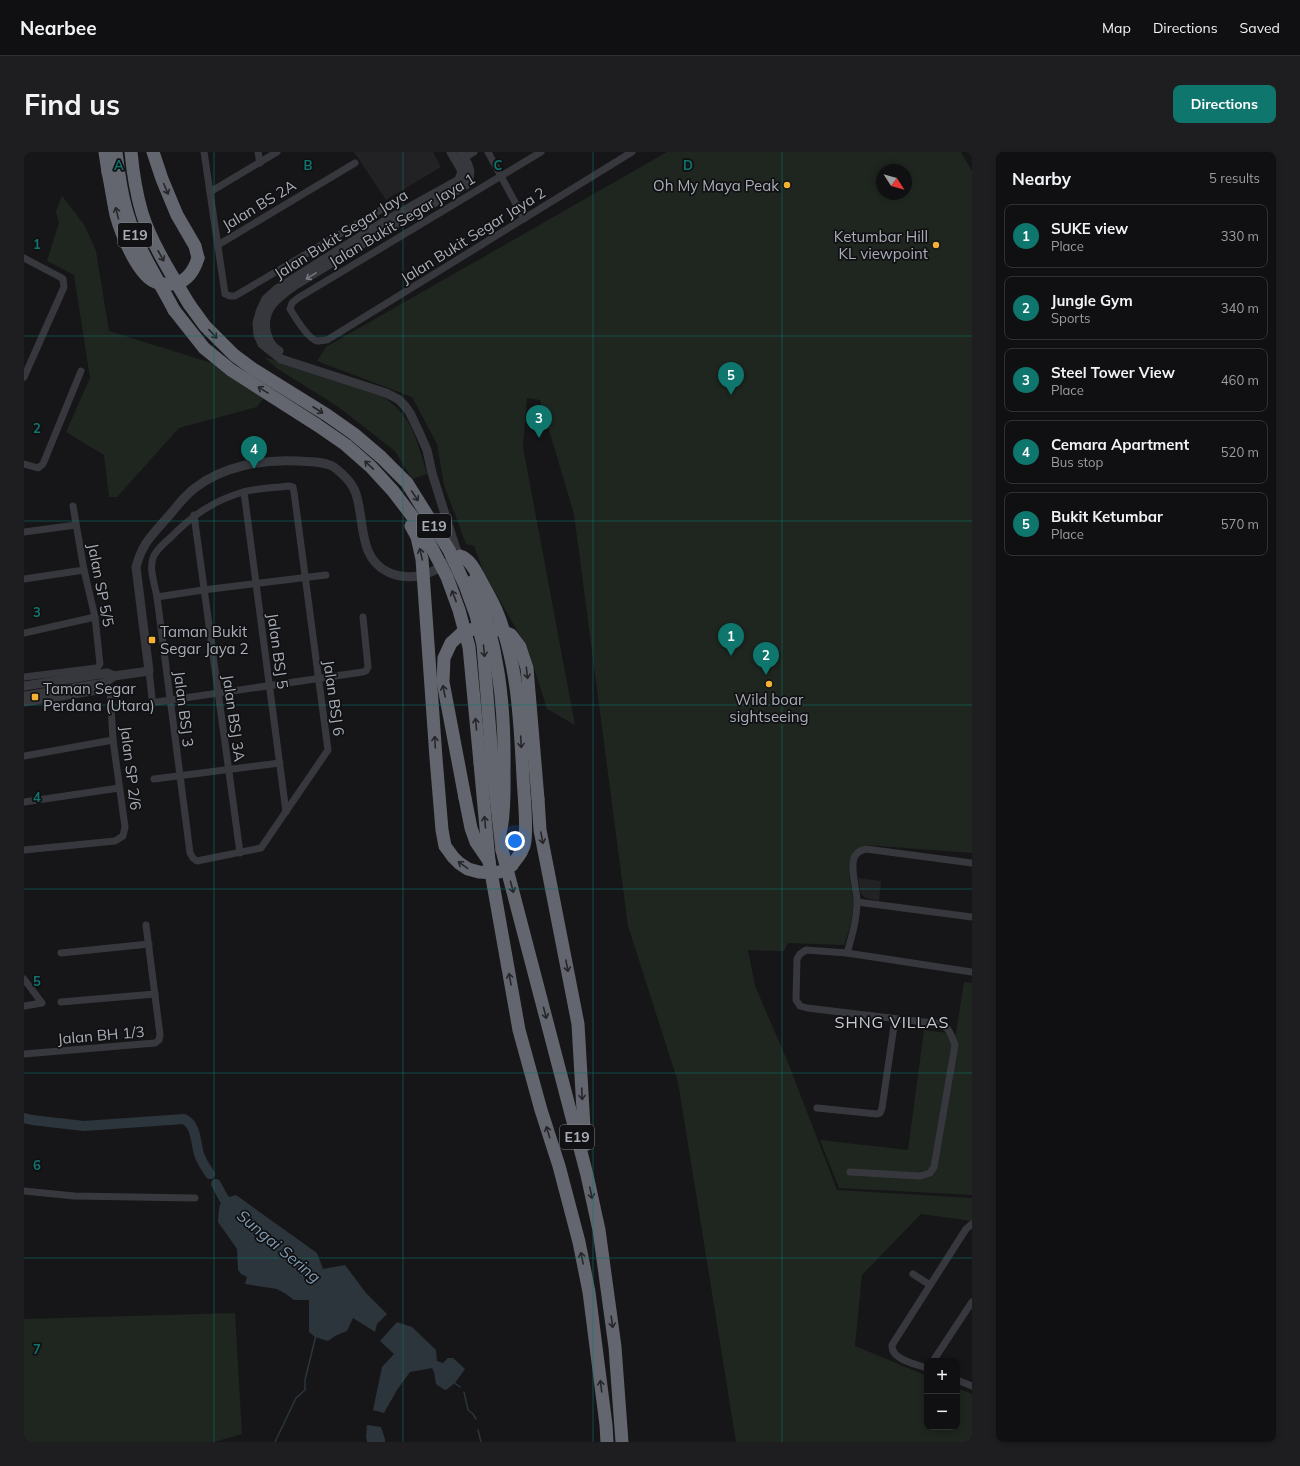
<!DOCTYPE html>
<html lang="en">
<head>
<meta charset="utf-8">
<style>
	:root { --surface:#101012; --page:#1e1e20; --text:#f1f3f6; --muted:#9c9d9f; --line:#303032; --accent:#0f766e }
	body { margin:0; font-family:Mulish,sans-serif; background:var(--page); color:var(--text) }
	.controls { position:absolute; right:12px; bottom:12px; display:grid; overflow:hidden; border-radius:8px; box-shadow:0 2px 6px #0003 }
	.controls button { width:36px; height:36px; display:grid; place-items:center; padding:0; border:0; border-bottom:1px solid var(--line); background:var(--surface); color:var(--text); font:20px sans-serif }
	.compass { position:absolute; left:852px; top:12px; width:36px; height:36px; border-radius:50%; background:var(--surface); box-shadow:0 2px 6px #0003; rotate:126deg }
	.you { position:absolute; left:491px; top:689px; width:14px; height:14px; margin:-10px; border:3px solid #fff; border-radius:50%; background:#1a73e8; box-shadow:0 0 0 6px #1a73e833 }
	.badge { display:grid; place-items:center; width:26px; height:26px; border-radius:50%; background:var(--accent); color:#fff; font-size:13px; font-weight:700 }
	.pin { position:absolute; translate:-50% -33px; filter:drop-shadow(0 1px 2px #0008) }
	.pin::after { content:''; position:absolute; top:21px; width:14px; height:12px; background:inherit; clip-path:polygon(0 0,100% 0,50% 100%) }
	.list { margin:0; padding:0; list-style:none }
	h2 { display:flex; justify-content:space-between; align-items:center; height:52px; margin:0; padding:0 16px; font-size:17px }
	h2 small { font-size:13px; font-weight:400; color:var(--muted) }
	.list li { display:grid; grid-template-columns:26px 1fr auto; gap:12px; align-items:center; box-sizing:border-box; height:64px; margin:0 8px 8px; padding:0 8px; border:1px solid var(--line); border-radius:8px }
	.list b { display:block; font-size:15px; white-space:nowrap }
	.list p { margin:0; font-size:13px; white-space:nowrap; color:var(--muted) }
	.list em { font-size:13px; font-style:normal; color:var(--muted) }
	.map { position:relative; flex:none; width:948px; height:1290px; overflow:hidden; border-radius:8px }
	header { display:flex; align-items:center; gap:24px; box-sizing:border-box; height:56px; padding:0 20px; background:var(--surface); border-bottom:1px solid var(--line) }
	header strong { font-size:19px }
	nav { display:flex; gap:22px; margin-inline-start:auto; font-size:14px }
	.intro { display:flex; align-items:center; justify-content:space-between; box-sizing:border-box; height:96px; padding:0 24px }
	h1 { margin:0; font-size:28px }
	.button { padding:10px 18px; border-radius:8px; background:var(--accent); color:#fff; font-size:14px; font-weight:700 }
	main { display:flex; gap:24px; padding:0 24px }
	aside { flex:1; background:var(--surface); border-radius:8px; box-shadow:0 2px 6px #0003 }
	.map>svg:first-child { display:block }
	.built { fill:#222225 }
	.green { fill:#1e261f; fill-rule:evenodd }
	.water { fill:#2c353c }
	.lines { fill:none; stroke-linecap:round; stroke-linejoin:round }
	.stream { stroke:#2c353c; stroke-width:1.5 }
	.river { stroke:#2c353c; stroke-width:10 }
	.minor { stroke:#37383d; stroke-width:7 }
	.tertiary { stroke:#37383d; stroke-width:9 }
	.motorway { stroke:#63666e; stroke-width:13 }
	.motorway-bridge { stroke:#63666e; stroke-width:13 }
	.oneway { stroke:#26262a }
	.oneway2 { stroke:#757881 }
	.grid { fill:none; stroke:#0f766e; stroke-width:1; stroke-opacity:0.55 }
	.poi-dot { fill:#f2b134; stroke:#111113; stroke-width:1.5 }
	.labels { text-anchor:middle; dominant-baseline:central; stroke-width:3.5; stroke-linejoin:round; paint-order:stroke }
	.shield { fill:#111113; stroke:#7b7e86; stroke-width:1 }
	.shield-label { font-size:14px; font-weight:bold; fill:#a8adb8 }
	.poi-label { font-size:15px; fill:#a8adb8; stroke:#111113; text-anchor:end }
	.street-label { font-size:15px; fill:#a8adb8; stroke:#111113 }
	.neighbourhood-label { font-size:16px; letter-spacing:1px; fill:#c9ccd4; stroke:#111113 }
	.water-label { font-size:16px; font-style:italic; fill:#7f9bb3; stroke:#111113 }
	.grid-label { font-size:13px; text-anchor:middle; font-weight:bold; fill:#0f766e; stroke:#111113; stroke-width:3.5; stroke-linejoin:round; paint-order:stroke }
</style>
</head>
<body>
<header>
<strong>Nearbee</strong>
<nav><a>Map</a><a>Directions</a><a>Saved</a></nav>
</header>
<div class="intro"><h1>Find us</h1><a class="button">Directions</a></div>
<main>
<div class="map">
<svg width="948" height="1290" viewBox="0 0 948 1290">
	<rect width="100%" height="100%" fill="#161618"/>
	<g class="built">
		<path d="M330,0h79l8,15 -55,33z"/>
		<path d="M834,726l23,3 -2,20 -13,-3 -5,-4z"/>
	</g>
	<g class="green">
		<path d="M643,0h294l11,19v682l-106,-8c-28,9 -13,36 -13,58 0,15 -4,28 -9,42l-56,-2 -4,8 -36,-1 7,36 32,74 50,130 135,8v23l-51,-7 -59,61 -7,71 72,30v51h30v-39l15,6v48h-236l-58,-360 -50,-156 -54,-412 -34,-114 -13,-2 -4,49 52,278 -28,-16 -19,-60 -44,-76 -10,-27 -8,-2 -22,-59 -7,-41 -25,-47 -95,-36 9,-14zM858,18h24v24h-24z"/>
		<path d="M38,44l23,30 11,25 13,80 106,33 49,34 -7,9 -78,21 -62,69h-8l-5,-42 -38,-23 24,-54 -16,-103 -27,-14 12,-38 -3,-12z"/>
		<path d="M240,205l120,40c4,4 10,8 14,12 17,17 22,43 29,65l-15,5 -17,-28 -58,-45 -59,-37z"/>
		<path d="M940,830l8,1v212l-133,-7 -19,-48 88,10 16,-120 32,4z"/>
		<path d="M211,1161l7,121 -28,8h-190v-123z"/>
	</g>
	<g class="water">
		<path d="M212,1043l81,58 6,16 22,-4 21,28 21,21 -10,10 -2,8 -22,-14 -6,13 -12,5 -7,5 -13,-4 -6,-5v-32h-15l-8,-6 -9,-5 -32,-5 2,-7 -6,-3 -3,-4 -1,-21 -19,-27c2,-19 -1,-22 18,-27z"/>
		<path d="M373,1170l15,5 24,23 1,11 6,2 5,-5h5l12,11 -10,14 -9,7 -3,-1 -7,-5 -2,-12 -2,-4 -22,4 -13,18 -13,23 -11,-3 9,-43 12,-13 -14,-13z"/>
		<path d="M343,1273l14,2 4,12v3h-18l-1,-6z"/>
	</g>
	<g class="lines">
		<g class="stream">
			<path d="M429,1230l7,5"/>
			<path d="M440,1240l4,18 5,4 3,5"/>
			<path d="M454,1278l3,12"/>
			<path d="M251,1290l21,-44 9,-8v-10l11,-45"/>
		</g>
		<g class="river">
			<path d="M0,966l8,2 52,6 100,-7c13,7 11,22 15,35 2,7 7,14 11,20"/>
			<path d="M192,1032l8,15 9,8"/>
		</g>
		<g class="minor">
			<path d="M180,0l21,142 5,2h5l149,-88"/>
			<path d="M234,0l2,11"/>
			<path d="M464,0l36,67"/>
			<path d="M517,0l-243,146 -6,5 -2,6c5,8 18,30 27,32 3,0 7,-1 10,-1l305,-188"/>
			<path d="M437,8l13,-8"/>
			<path d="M186,40l67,-40"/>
			<path d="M194,93l137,-82"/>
			<path d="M0,106l36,19 3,2 1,8 -40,90"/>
			<path d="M0,312l14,4 5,-4 38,-93"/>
			<path d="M265,334l4,1 1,5 34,258 -67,98 -64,13 -4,-3 -3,-5 -33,-256c-2,-12 -8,-27 -4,-39 3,-9 12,-15 18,-21 22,-22 42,-36 72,-45 15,-4 31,-4 46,-6z"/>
			<path d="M220,340l42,320"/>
			<path d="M170,363l46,338"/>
			<path d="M0,380l52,-7"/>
			<path d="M0,427l60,-9"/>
			<path d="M133,445l46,-7 123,-15"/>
			<path d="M0,481l71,-16"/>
			<path d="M125,519l3,27 1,4h4l206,-30 3,-1 2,-4 -5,-50"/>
			<path d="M0,525l73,-9 3,-4 -5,-47 -11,-47 -11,-64"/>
			<path d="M0,551l86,-14 3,51 12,87 -2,9 -8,5 -91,9"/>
			<path d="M0,604l89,-16"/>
			<path d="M130,627l126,-16"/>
			<path d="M0,650l95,-14"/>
			<path d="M833,750l115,15"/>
			<path d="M37,801l88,-9"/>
			<path d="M823,801c5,-17 10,-34 10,-52 0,-11 -7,-32 -3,-43 2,-5 7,-8 12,-9l106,14"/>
			<path d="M0,827l18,24 -18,3"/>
			<path d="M37,850l94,-8"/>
			<path d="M0,902l131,-11 4,-3 1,-5 -14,-110"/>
			<path d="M793,956l60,6 3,-1 2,-5 13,-89"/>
			<path d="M826,1020l70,4 10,-3 4,-6 21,-122c-4,-9 -5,-17 -14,-21l-134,-16 -7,-2 -4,-6 1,-41 3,-5 6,-4 41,3 125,19"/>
			<path d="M0,1039l50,5 121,2"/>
			<path d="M889,1122l17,11"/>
			<path d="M909,1209l39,-59"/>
			<path d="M903,1216c-11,-4 -36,-8 -35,-23l74,-116 6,-5"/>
			<path d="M933,1228l15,6"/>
		</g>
		<g class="tertiary">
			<path d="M427,0l11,19 -3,9 -77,43 -105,66 -11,10 -6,13 -3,11 1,12 4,9 19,15 105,34 12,6 7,7 5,7 9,19 8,18 5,23 24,76 4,7"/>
			<path d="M255,199c-8,-4 -11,-11 -13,-20 -4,-22 12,-34 28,-45l91,-56 81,-45c8,-13 2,-21 -5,-33"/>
			<path d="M0,534l83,-13 7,3"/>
			<path d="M0,544l80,-13 10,-7 35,-5 -13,-104c6,-23 15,-31 30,-48 9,-10 18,-23 29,-31 28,-22 68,-29 103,-27 11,1 26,0 36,6 9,7 19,16 22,27 9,27 2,64 32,78 9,5 26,6 35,3 13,-4 24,-12 35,-18"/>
		</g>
		<g class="motorway">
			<path d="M81,0l3,20"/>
			<path d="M92,0c3,24 6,47 14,70 10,31 29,59 44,88"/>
			<path d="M107,0c2,21 5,41 11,61 10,32 30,62 47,91"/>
			<path d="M129,0l9,27 15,36 18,31 3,12"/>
			<path d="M436,404c10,2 17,18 22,27 5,9 10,18 14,27 22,52 24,112 27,167 1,21 4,44 2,64 -1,10 -8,17 -13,24"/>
			<path d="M449,429c25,61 32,123 31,188 0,20 1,40 -3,60"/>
			<path d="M456,611l9,98 30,169 22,80 18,56 20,76 10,50 17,133 1,17"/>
			<path d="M441,646l6,30 5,14 13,19"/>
			<path d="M514,647l2,31 38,194 7,121"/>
			<path d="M478,698l85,325 12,55 16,117 7,95"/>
		</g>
		<g class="motorway-bridge">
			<path d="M84,20c3,14 5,29 8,43 5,18 20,56 37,66 6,3 12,4 18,3 15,-1 23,-13 27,-26"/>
			<path d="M165,152l16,22 29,29 19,14 74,46 27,19 27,23 26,26 42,67 16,35 11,30 7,30 10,126 9,79"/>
			<path d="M150,158l30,38 27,22 86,55 29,20 25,22 22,24 29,38 25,48 12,33 10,37 11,116"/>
			<path d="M387,374l6,11 5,22 14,199 6,72 3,16 8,11 6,6 9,6 11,3 16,1 8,-2 9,-6"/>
			<path d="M441,646l-22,-116 1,-24 7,-15 12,-11 11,-3h13l13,1 11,5 9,12 7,21 11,131"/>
		</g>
	</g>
	<defs><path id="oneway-shaft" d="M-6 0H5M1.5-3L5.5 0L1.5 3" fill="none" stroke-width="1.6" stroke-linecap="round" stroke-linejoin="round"/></defs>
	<g class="oneway">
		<use href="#oneway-shaft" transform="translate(142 37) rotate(67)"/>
		<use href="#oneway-shaft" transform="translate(93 61) rotate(-104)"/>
		<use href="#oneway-shaft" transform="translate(137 104) rotate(61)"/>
		<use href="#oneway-shaft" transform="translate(189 182) rotate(47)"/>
		<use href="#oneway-shaft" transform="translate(239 238) rotate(-148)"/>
		<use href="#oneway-shaft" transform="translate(294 258) rotate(33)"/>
		<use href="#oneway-shaft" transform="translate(345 313) rotate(-137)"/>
		<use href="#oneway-shaft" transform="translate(391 344) rotate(56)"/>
		<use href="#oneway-shaft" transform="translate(397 402) rotate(-103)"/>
		<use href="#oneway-shaft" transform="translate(430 444) rotate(-111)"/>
		<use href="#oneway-shaft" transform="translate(460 499) rotate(85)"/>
		<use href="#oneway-shaft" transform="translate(503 521) rotate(83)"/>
		<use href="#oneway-shaft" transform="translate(420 539) rotate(-101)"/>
		<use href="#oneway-shaft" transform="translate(452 572) rotate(-95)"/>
		<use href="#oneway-shaft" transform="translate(411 590) rotate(-93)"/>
		<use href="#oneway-shaft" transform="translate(497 590) rotate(87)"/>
		<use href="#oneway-shaft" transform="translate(461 670) rotate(-95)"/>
		<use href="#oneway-shaft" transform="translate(518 686) rotate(79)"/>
		<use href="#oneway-shaft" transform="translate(439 713) rotate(-144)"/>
		<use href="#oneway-shaft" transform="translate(488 735) rotate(75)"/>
		<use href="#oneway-shaft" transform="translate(543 814) rotate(79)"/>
		<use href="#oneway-shaft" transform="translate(486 827) rotate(-100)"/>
		<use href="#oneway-shaft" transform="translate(521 861) rotate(75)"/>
		<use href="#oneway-shaft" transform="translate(558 942) rotate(87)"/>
		<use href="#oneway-shaft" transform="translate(524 980) rotate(-107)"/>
		<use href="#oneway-shaft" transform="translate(567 1041) rotate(78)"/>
		<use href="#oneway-shaft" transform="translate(558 1106) rotate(-101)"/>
		<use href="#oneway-shaft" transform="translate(588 1170) rotate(82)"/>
		<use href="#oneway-shaft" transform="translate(577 1234) rotate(-97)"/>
	</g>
	<use class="oneway2" href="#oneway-shaft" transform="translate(287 124) rotate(148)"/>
	<path class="grid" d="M190,0v1290M379,0v1290M569,0v1290M758,0v1290M0,184h948M0,369h948M0,553h948M0,737h948M0,921h948M0,1106h948"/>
	<g class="poi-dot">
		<circle cx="763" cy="33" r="4"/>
		<circle cx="912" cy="93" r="4"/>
		<rect x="124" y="484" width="8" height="8" rx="2"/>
		<circle cx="745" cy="532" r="4"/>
		<rect x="7" y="541" width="8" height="8" rx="2"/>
	</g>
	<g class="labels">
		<g class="shield">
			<rect x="94" y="71" width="34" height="24" rx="3"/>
			<rect x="393" y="362" width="34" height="24" rx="3"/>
			<rect x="536" y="973" width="34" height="24" rx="3"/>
		</g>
		<g class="shield-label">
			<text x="111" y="83">E19</text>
			<text x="410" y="374">E19</text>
			<text x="553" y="985">E19</text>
		</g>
		<g class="poi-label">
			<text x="755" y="33">Oh My Maya Peak</text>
			<text x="904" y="84">Ketumbar Hill<tspan x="904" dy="17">KL viewpoint</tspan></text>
			<text x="136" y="479" text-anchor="start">Taman Bukit<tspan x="136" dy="17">Segar Jaya 2</tspan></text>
			<text x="19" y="536" text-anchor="start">Taman Segar<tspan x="19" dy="17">Perdana (Utara)</tspan></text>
			<text x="745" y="547" text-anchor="middle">Wild boar<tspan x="745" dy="17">sightseeing</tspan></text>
		</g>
		<g class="street-label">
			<text transform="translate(235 53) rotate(-31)">Jalan BS 2A</text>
			<text transform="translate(378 68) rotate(-31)">Jalan Bukit Segar Jaya 1</text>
			<text transform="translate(317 82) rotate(-32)">Jalan Bukit Segar Jaya</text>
			<text transform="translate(449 83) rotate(-32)">Jalan Bukit Segar Jaya 2</text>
			<text transform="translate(77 433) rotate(79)">Jalan SP 5/5</text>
			<text transform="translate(254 499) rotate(82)">Jalan BSJ 5</text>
			<text transform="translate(310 546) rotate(82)">Jalan BSJ 6</text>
			<text transform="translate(160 557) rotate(83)">Jalan BSJ 3</text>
			<text transform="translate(210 566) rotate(82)">Jalan BSJ 3A</text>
			<text transform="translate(107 616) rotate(83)">Jalan SP 2/6</text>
			<text transform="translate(77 883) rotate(-5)">Jalan BH 1/3</text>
		</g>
		<g class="neighbourhood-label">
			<text x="868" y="870">SHNG VILLAS</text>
		</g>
		<g class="water-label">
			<text transform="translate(255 1094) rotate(40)">Sungai Sering</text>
		</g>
	</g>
	<g class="grid-label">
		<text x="95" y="18">A</text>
		<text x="284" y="18">B</text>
		<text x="474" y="18">C</text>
		<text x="664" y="18">D</text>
		<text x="13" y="97">1</text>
		<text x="13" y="281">2</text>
		<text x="13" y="465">3</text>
		<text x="13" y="650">4</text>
		<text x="13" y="834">5</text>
		<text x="13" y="1018">6</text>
		<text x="13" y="1202">7</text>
	</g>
</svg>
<div class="controls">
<button>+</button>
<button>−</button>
</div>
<svg class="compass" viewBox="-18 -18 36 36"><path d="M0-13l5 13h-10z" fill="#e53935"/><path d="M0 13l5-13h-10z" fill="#9c9d9f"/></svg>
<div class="you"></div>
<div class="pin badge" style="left:707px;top:504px">1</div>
<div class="pin badge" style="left:742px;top:523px">2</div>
<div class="pin badge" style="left:515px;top:286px">3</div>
<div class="pin badge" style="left:230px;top:317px">4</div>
<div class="pin badge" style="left:707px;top:243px">5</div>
</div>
<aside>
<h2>Nearby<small>5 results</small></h2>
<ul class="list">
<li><span class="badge">1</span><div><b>SUKE view</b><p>Place</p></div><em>330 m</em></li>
<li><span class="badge">2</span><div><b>Jungle Gym</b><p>Sports</p></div><em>340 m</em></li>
<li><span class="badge">3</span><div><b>Steel Tower View</b><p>Place</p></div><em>460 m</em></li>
<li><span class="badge">4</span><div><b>Cemara Apartment</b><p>Bus stop</p></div><em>520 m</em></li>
<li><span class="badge">5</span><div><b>Bukit Ketumbar</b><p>Place</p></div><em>570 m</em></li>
</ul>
</aside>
</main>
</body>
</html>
